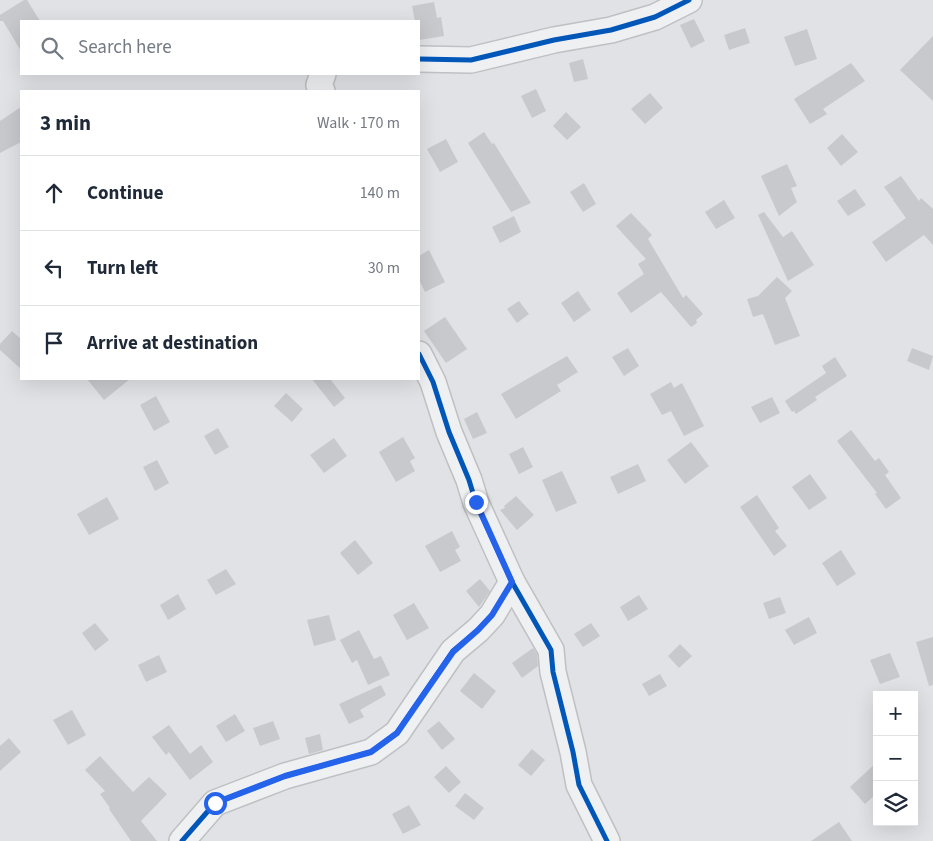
<!DOCTYPE html>
<html lang="en">
<head>
<meta charset="utf-8">
<style>
	:root { --surface:#fff; --page:#f2f2f3; --text:#1f2937; --muted:#747a83; --line:#e0e1e3 }
	body { margin:0; font-family:"Source Sans 3",sans-serif; background:var(--page); color:var(--text) }
	.controls { position:absolute; right:15px; bottom:15px; display:grid; overflow:hidden; border-radius:0px; box-shadow:0 5px 20px #0002 }
	.controls button { width:45px; height:45px; display:grid; place-items:center; padding:0; border:0; border-bottom:1px solid var(--line); background:var(--surface); color:var(--text); font:25px sans-serif }
	.stop { position:absolute; width:15px; height:15px; margin:-11px; border:4px solid #2563eb; border-radius:50%; background:#fff }
	.stop.end { background:#2563eb; border-color:#fff; box-shadow:0 1px 5px #0008 }
	.list { margin:0; padding:0; list-style:none }
	h2 { display:flex; justify-content:space-between; align-items:center; height:65px; margin:0; padding:0 20px; font-size:21px }
	h2 small { font-size:16px; font-weight:400; color:var(--muted) }
	.list li { display:grid; grid-template-columns:32px 1fr auto; gap:15px; align-items:center; box-sizing:border-box; height:75px; padding:0 20px; border-top:1px solid var(--line) }
	.list b { display:block; font-size:19px; white-space:nowrap }
	.list em { font-size:16px; font-style:normal; color:var(--muted) }
	.icon { flex:none; width:28px; height:28px; fill:none; stroke:currentColor; stroke-width:2; stroke-linecap:round; stroke-linejoin:round }
	.map { position:relative; flex:none; width:933px; height:841px; overflow:hidden }
	.search { position:absolute; background:var(--surface); box-shadow:0 5px 20px #0002; left:20px; top:20px; width:400px; height:55px; display:flex; align-items:center; gap:12px; box-sizing:border-box; padding:0 18px; border-radius:0px; color:var(--muted); font-size:19px }
	.panel { position:absolute; background:var(--surface); box-shadow:0 5px 20px #0002; left:20px; top:90px; width:400px; height:290px; border-radius:0px }
	.map>svg:first-child { display:block }
	.building { fill:#c7c9cc }
	.lines { fill:none; stroke-linecap:round; stroke-linejoin:round }
	.minor-casing { stroke:#bfc0c3; stroke-width:28 }
	.minor { stroke:#eff0f2; stroke-width:25 }
	.cycleway-casing { stroke:#eef0f5; stroke-width:8 }
	.cycleway { stroke:#0057b8; stroke-width:5 }
	.route { stroke:#2563eb; stroke-width:6 }
</style>
</head>
<body>
<div class="map">
<svg width="933" height="841" viewBox="0 0 933 841">
	<rect width="100%" height="100%" fill="#e1e2e5"/>
	<g class="building">
		<path d="M24,0h3l13,21h-19v30l-18,-30h-3v-6z"/>
		<path d="M434,2l3,16 4,-1 3,19 -25,4v-19h-4l-3,-15z"/>
		<path d="M694,19l11,22 -14,7 -11,-23z"/>
		<path d="M745,28l5,15 -21,7 -5,-15z"/>
		<path d="M807,29l10,30 -22,7 -11,-29z"/>
		<path d="M933,36v65l-33,-31z"/>
		<path d="M583,59l5,20 -14,3 -5,-19z"/>
		<path d="M851,63l14,18 -42,28 4,5 -17,10 -16,-25z"/>
		<path d="M536,89l10,22 -14,7 -11,-22z"/>
		<path d="M650,93l13,15 -18,16 -14,-15z"/>
		<path d="M21,107v35l-21,11v-32z"/>
		<path d="M566,112l15,15 -14,13 -14,-14z"/>
		<path d="M484,132l8,12 2,-1 37,60 -20,9 -43,-69z"/>
		<path d="M842,134l16,18 -17,14 -14,-18z"/>
		<path d="M446,139l12,23 -18,10 -13,-23z"/>
		<path d="M787,164l10,22 -6,2 6,14 -18,14 -18,-40z"/>
		<path d="M901,176l18,25 2,-3 12,11v36l-9,-10 -38,27 -14,-20 34,-24 -13,-18 1,-1h-1l-9,-12z"/>
		<path d="M584,183l12,21 -13,8 -13,-20z"/>
		<path d="M855,189l11,16 -18,11 -11,-15z"/>
		<path d="M724,200l11,18 -19,11 -11,-17z"/>
		<path d="M764,212l19,25 9,-6 22,34 -26,16 -30,-66z"/>
		<path d="M631,213l21,22 -4,4 35,59 3,-3 17,19 -7,6 1,3 -6,4 -30,-35 -30,21 -14,-20 27,-19 -6,-10 8,-5 -30,-33z"/>
		<path d="M514,216l7,16 -21,11 -8,-16z"/>
		<path d="M429,250l16,32 -20,10 -6,-12v-24z"/>
		<path d="M777,277l15,14 -7,7 15,38 -25,9 -12,-31 -10,3 -6,-18 11,-3z"/>
		<path d="M578,291l13,19 -17,12 -13,-19z"/>
		<path d="M519,301l10,13 -12,9 -10,-14z"/>
		<path d="M445,317l22,32 -21,14 -22,-32z"/>
		<path d="M12,331l9,8v30l-21,-19v-6z"/>
		<path d="M628,348l11,18 -15,10 -12,-19z"/>
		<path d="M912,348l21,8 -4,14 -22,-9z"/>
		<path d="M567,356l11,16 -21,13 4,6 -45,28 -15,-25z"/>
		<path d="M835,357l12,19 -32,21 2,3 -21,14 -2,-3 -2,1 -7,-11 41,-28 -4,-7z"/>
		<path d="M87,379h43l-26,21z"/>
		<path d="M312,379h18l15,19 -11,9z"/>
		<path d="M671,382l3,6 8,-5 22,43 -20,10 -13,-25 -9,4 -12,-21z"/>
		<path d="M286,393l17,16 -11,13 -18,-16z"/>
		<path d="M156,396l14,26 -16,9 -14,-26z"/>
		<path d="M772,397l8,16 -20,10 -9,-16z"/>
		<path d="M477,412l10,21 -14,6 -9,-20z"/>
		<path d="M218,428l11,19 -14,8 -11,-19z"/>
		<path d="M851,430l24,31 4,-3 10,14 -4,3 16,23 -15,11 -11,-15 2,-1 -40,-52z"/>
		<path d="M403,437l12,21 -5,3 5,10 -19,11 -17,-30z"/>
		<path d="M334,438l13,18 -23,17 -14,-18z"/>
		<path d="M691,442l18,24 -24,18 -18,-24z"/>
		<path d="M523,447l10,20 -14,7 -10,-20z"/>
		<path d="M157,460l12,23 -14,8 -12,-24z"/>
		<path d="M638,464l8,17 -28,13 -8,-17z"/>
		<path d="M562,471l15,32 -21,9 -14,-32z"/>
		<path d="M810,474l17,24 -18,12 -17,-23z"/>
		<path d="M757,495l22,33 -4,3 12,15 -13,10 -34,-49z"/>
		<path d="M516,496l18,19 -17,15 -17,-20 5,-2 -1,-2z"/>
		<path d="M107,497l12,22 -30,16 -12,-21z"/>
		<path d="M452,531l8,16 -5,3 6,11 -21,11 -15,-26z"/>
		<path d="M355,540l18,23 -15,12 -18,-22z"/>
		<path d="M841,550l15,24 -19,12 -15,-23z"/>
		<path d="M226,569l10,15 -20,11 -9,-15z"/>
		<path d="M480,579l10,12 -11,16 -13,-16z"/>
		<path d="M178,594l8,15 -18,11 -8,-15z"/>
		<path d="M639,595l9,14 -20,12 -8,-14z"/>
		<path d="M780,597l6,16 -17,6 -6,-16z"/>
		<path d="M414,603l15,25 -22,12 -14,-25z"/>
		<path d="M329,615l7,25 -22,6 -7,-26z"/>
		<path d="M809,617l8,16 -23,12 -9,-15z"/>
		<path d="M95,623l14,17 -14,11 -13,-18z"/>
		<path d="M591,623l9,13 -17,11 -9,-13z"/>
		<path d="M359,630l15,29 7,-3 9,19 -22,10 -11,-25 -5,3 -12,-23z"/>
		<path d="M933,637v48l-4,1 -13,-44z"/>
		<path d="M680,644l12,12 -13,12 -11,-12z"/>
		<path d="M533,648l4,6 1,12 -16,12 -10,-15z"/>
		<path d="M890,653l10,24 -20,7 -10,-24z"/>
		<path d="M159,655l8,17 -21,10 -8,-17z"/>
		<path d="M474,673l22,18 -14,18 -22,-18z"/>
		<path d="M660,674l7,12 -18,10 -7,-12z"/>
		<path d="M381,685l5,10 -26,15 4,7 -15,7 -10,-20z"/>
		<path d="M72,710l14,25 -18,10 -15,-25z"/>
		<path d="M235,714l10,17 -19,11 -10,-16z"/>
		<path d="M273,721l7,18 -20,7 -7,-18z"/>
		<path d="M439,721l16,18 -13,11 -15,-19z"/>
		<path d="M169,725l21,29 11,-9 12,17 -23,18 -21,-28 -3,3 -14,-18z"/>
		<path d="M320,734l3,16 -14,4 -4,-16z"/>
		<path d="M9,738l12,14 -21,19v-25z"/>
		<path d="M532,749l13,11 -14,16 -13,-11z"/>
		<path d="M100,756l33,36 16,-15 18,17 -26,27 16,20h-26l-22,-32 1,-1 -10,-14 5,-3 -20,-21z"/>
		<path d="M877,762v31l-12,11 -15,-17z"/>
		<path d="M446,766l15,16 -12,11 -15,-16z"/>
		<path d="M465,793l19,15 -10,12 -19,-14z"/>
		<path d="M409,805l12,20 -18,9 -11,-20z"/>
		<path d="M839,822l13,19h-41z"/>
	</g>
	<g class="lines">
		<defs>
			<g id="minor">
				<path d="M419,59l52,1 83,-20 57,-10 44,-13 34,-17"/>
				<path d="M322,91l-3,-6 4,-11"/>
				<path d="M419,354l14,28 16,50 20,48 7,23 36,79 39,68 2,22 20,80 6,33 28,56"/>
				<path d="M182,841l33,-38 70,-27 86,-24 26,-19 56,-82 25,-21 14,-15 20,-33"/>
			</g>
		</defs>
		<use href="#minor" class="minor-casing"/>
		<use href="#minor" class="minor"/>
		<defs>
			<g id="cycleway">
				<path d="M419,59l52,1 83,-20 57,-10 44,-13 34,-17"/>
				<path d="M419,354l14,28 16,50 20,48 7,23 36,79 39,68 2,22 20,80 6,33 28,56"/>
				<path d="M182,841l33,-38 70,-27 86,-24 26,-19 56,-82 25,-21 14,-15 20,-33"/>
			</g>
		</defs>
		<use href="#cycleway" class="cycleway-casing"/>
		<use href="#cycleway" class="cycleway"/>
	</g>
	<g class="lines">
		<path class="route" d="M215,803l70,-27 86,-24 26,-19 56,-81 25,-22 14,-15 20,-33 -36,-80"/>
	</g>
</svg>
<div class="controls">
<button>+</button>
<button>−</button>
<button><svg class="icon" aria-label="layers" viewBox="0 0 24 24"><path d="M12 4l9 5-9 5-9-5zM3 14l9 5 9-5"/></svg></button>
</div>
<div class="stop" style="left:215px;top:803px"></div>
<div class="stop end" style="left:476px;top:502px"></div>
<div class="search"><svg class="icon" aria-label="search" viewBox="0 0 24 24"><circle cx="10" cy="10" r="6"/><path d="M15 15l6 6"/></svg>Search here</div>
<section class="panel">
<h2>3 min<small>Walk · 170 m</small></h2>
<ul class="list">
<li><svg class="icon" aria-label="ahead" viewBox="0 0 24 24"><path d="M12 20V5M6 11l6-6 6 6"/></svg><div><b>Continue</b></div><em>140 m</em></li>
<li><svg class="icon" aria-label="left" viewBox="0 0 24 24"><path d="M17 20v-9H6M10 6l-5 5 5 5"/></svg><div><b>Turn left</b></div><em>30 m</em></li>
<li><svg class="icon" aria-label="arrive" viewBox="0 0 24 24"><path d="M6 21V4h12l-3 4 3 4H6"/></svg><div><b>Arrive at destination</b></div></li>
</ul>
</section>
</div>
</body>
</html>
